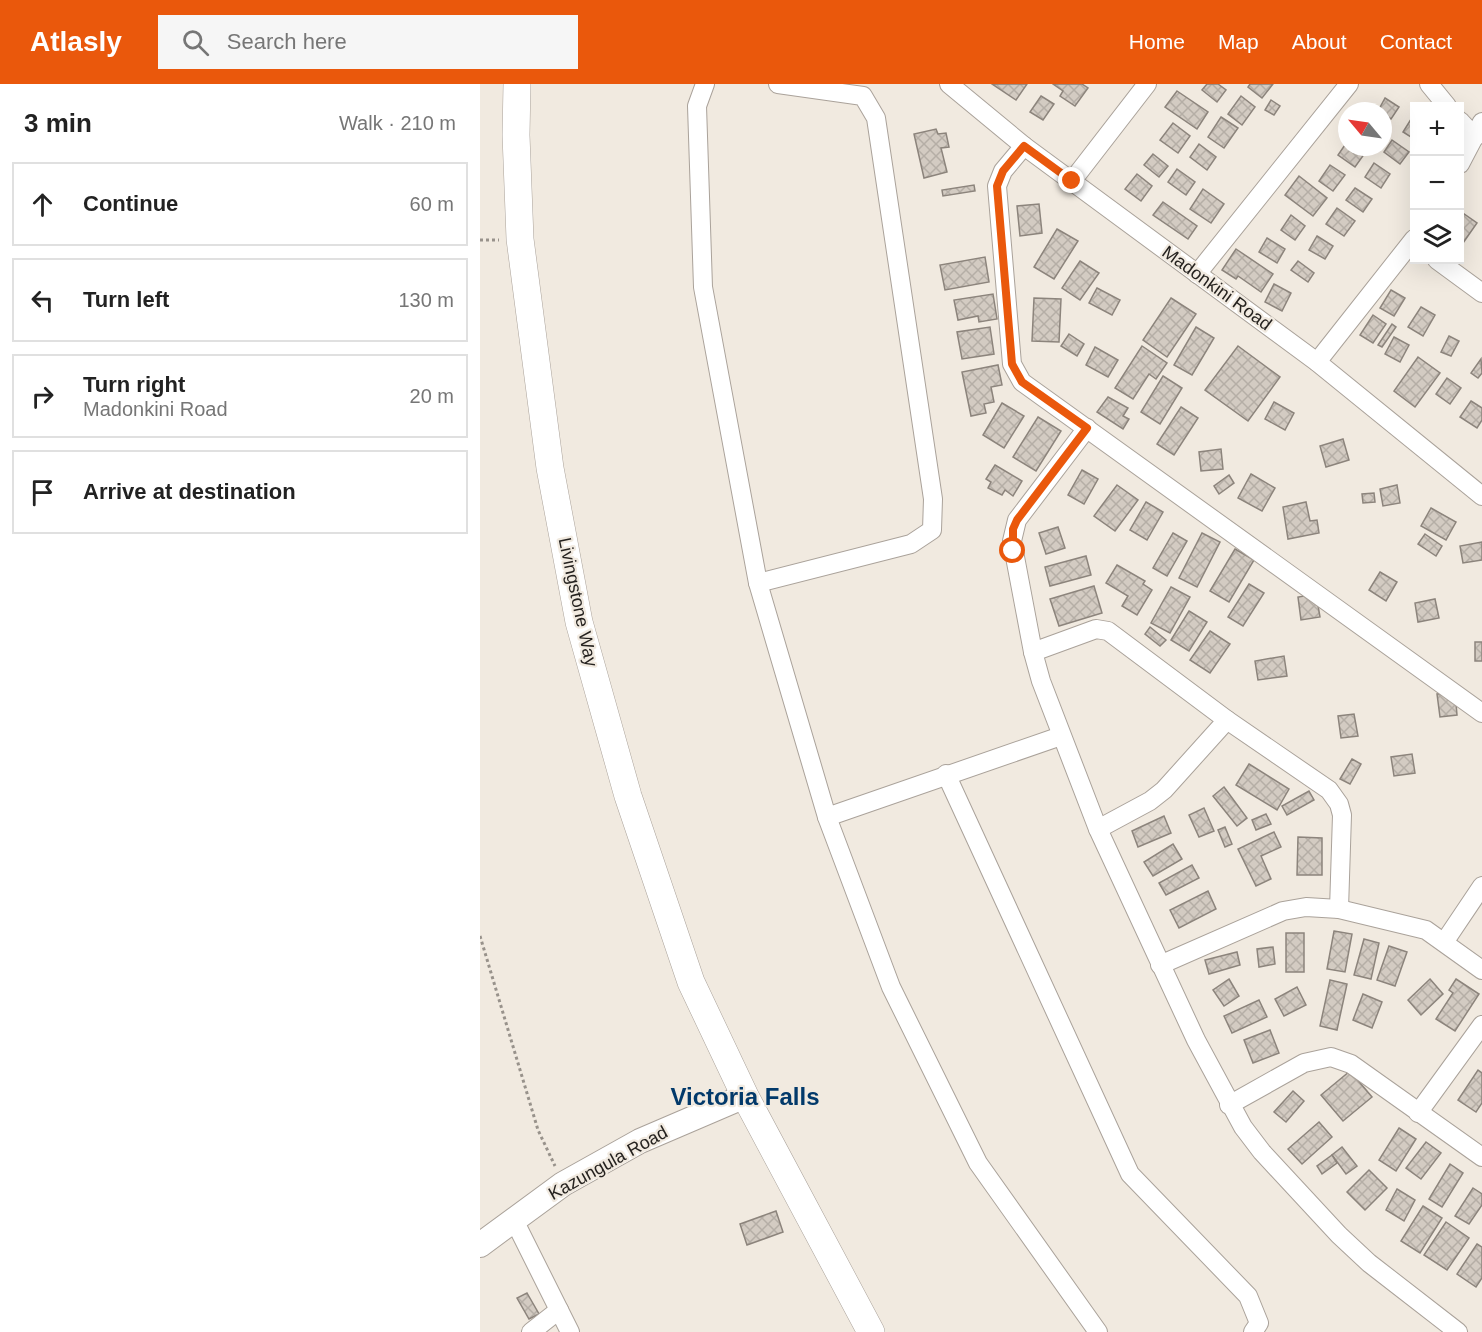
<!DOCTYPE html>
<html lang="en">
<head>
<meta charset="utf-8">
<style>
	:root { --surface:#fff; --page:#f6f6f6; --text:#222; --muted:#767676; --line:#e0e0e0; --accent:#ea580c }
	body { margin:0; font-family:Arial,sans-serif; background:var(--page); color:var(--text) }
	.controls { position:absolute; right:18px; top:18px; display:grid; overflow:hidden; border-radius:0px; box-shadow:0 6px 24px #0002 }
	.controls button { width:54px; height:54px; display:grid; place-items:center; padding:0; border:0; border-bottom:2px solid var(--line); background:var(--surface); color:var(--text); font:30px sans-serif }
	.compass { position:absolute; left:858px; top:18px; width:54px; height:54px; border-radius:50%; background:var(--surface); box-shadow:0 6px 24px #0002; rotate:299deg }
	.stop { position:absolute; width:18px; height:18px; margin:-14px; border:4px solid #ea580c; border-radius:50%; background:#fff }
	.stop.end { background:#ea580c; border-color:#fff; box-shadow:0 2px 6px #0008 }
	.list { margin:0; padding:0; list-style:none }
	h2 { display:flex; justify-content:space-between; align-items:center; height:78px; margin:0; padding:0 24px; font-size:26px }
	h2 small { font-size:20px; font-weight:400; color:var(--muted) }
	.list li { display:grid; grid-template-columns:39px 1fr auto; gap:18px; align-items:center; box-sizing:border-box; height:84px; margin:0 12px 12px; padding:0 12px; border:2px solid var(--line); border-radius:0px }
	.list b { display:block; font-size:22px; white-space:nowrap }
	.list p { margin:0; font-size:20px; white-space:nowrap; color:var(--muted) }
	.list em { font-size:20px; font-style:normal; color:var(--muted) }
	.icon { flex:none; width:33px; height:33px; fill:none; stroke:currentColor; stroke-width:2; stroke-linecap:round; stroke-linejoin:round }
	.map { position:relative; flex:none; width:1002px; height:1248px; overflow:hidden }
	header { display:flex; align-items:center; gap:36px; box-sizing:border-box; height:84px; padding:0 30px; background:var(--accent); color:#fff }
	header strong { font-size:28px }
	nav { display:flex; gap:33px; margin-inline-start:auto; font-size:21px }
	.search { width:420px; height:54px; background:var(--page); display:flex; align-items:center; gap:15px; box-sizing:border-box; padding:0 21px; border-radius:0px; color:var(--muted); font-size:22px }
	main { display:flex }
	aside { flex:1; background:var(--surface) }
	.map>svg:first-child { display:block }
	.building { fill:url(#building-cross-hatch); stroke:#8c847c; stroke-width:1.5 }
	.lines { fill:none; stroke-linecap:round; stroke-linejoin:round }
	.minor-casing { stroke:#aaa29a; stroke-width:20 }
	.major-casing { stroke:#aaa29a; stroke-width:26 }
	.highway-casing { stroke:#aaa29a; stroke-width:28 }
	.path { stroke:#98928b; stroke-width:3; stroke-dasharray:3 3; stroke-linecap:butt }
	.minor { stroke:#fff; stroke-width:18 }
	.major { stroke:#fff; stroke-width:24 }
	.highway { stroke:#fff; stroke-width:27 }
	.route { stroke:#ea580c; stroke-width:8 }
	.labels { text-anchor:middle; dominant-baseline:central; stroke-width:4.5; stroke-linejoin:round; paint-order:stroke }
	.street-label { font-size:18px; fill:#25221f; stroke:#f1eae0 }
	.district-label { font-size:24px; font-weight:bold; fill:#02396a; stroke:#f1eae0 }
</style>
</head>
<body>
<header>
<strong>Atlasly</strong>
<div class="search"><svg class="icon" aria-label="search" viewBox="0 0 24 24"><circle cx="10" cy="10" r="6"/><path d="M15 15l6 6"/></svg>Search here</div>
<nav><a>Home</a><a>Map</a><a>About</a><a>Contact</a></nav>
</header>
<main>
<aside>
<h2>3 min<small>Walk · 210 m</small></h2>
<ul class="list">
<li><svg class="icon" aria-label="ahead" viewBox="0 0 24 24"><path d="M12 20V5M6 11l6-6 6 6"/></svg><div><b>Continue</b></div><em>60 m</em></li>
<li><svg class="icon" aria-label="left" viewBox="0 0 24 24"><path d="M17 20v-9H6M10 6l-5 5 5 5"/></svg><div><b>Turn left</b></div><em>130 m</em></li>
<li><svg class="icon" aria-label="right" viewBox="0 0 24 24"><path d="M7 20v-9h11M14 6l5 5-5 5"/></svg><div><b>Turn right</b><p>Madonkini Road</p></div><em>20 m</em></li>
<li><svg class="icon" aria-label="arrive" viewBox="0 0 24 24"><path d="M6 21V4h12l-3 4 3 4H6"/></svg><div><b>Arrive at destination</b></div></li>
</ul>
</aside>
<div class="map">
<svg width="1002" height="1248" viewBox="0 0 1002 1248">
	<defs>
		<pattern id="building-cross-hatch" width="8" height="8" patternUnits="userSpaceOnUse" patternTransform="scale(1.5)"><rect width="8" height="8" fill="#d3cbc2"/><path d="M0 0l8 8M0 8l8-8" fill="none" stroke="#b5aea6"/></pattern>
	</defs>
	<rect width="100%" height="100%" fill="#f1eae0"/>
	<g class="building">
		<path d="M512,0h35l-11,16z"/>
		<path d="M573,0h29l6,4 -13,18 -15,-10 3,-5z"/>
		<path d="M727,0h11l8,6 -9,12 -15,-12z"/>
		<path d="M770,0h23l-11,14 -14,-11z"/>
		<path d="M697,7l31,21 -11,17 -32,-22z"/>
		<path d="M561,12l13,8 -11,16 -13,-8z"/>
		<path d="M761,12l14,11 -13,18 -14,-11z"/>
		<path d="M905,14l14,9 -8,12 -8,-5v-3h-5z"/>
		<path d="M791,16l9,6 -6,9 -9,-5z"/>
		<path d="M933,32l1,1v22l-11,-7z"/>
		<path d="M741,33l17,11 -14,20 -16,-11z"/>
		<path d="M693,39l17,13 -12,17 -18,-13z"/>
		<path d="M456,45l2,5 8,-1 3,14 -8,1 6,24 -23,6 -10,-44z"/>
		<path d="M912,56l17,12 -9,12 -16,-12z"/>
		<path d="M867,58v5h10l8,6 -10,14 -17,-12z"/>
		<path d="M719,60l17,13 -9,13 -17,-13z"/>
		<path d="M673,70l15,12 -9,11 -15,-12z"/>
		<path d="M894,79l16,11 -9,14 -16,-11z"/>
		<path d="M850,81l15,10 -12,16 -14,-10z"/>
		<path d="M697,85l18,13 -9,13 -18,-13z"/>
		<path d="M657,90l15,12 -11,15 -16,-12z"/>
		<path d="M819,92l28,22 -14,18 -28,-21z"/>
		<path d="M494,101l1,6 -32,5 -1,-6z"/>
		<path d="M875,104l17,11 -9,13 -17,-12z"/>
		<path d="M723,105l21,15 -13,19 -21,-14z"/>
		<path d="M683,118l34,24 -9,13 -35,-24z"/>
		<path d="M559,120l3,29 -22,3 -3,-30z"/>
		<path d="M857,124l18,13 -11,15 -18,-12z"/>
		<path d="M980,127l17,12 -14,20 -3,-3z"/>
		<path d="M811,131l14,11 -10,14 -14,-10z"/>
		<path d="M577,145l21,12 -24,38 -20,-12z"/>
		<path d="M837,152l16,10 -8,13 -16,-9z"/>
		<path d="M787,154l18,11 -8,14 -18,-11z"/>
		<path d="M756,165l37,25 -12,18 -23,-16 -2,3 -14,-9z"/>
		<path d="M505,173l4,25 -44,8 -5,-25z"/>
		<path d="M600,177l19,12 -19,27 -18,-12z"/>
		<path d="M818,177l16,12 -6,9 -17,-12z"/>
		<path d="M794,200l17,9 -9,18 -17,-9z"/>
		<path d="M617,204l23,12 -8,15 -23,-12z"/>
		<path d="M911,206l14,8 -11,18 -14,-8z"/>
		<path d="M513,210l4,25 -18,3 -1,-6 -20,4 -4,-20z"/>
		<path d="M554,214l27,1 -2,43 -27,-1z"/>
		<path d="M691,214l25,16 -29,43 -24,-17z"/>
		<path d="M941,223l14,8 -12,21 -15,-9z"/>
		<path d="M893,231l13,9 -13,19 -13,-8z"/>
		<path d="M912,240l4,3 -14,20 -4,-2z"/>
		<path d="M510,243l4,27 -32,5 -5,-27z"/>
		<path d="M716,243l18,11 -22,37 -18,-10z"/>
		<path d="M589,250l15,10 -7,12 -16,-10z"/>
		<path d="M969,252l10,5 -8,15 -10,-4z"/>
		<path d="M914,253l15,8 -9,17 -15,-8z"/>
		<path d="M662,262l25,17 -11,16 -7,-5 -16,25 -18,-11z"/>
		<path d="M758,262l42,31 -32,44 -43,-31z"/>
		<path d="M615,263l23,13 -10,17 -22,-12z"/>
		<path d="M938,273l22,16 -25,34 -21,-16z"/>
		<path d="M1001,275l1,14 -4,5 -7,-5z"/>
		<path d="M518,281l4,20 -11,2 3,15 -10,2 2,9 -15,3 -9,-44z"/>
		<path d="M683,292l19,12 -22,36 -19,-12z"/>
		<path d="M967,294l14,10 -11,16 -14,-10z"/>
		<path d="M628,313l20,11 -5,8 6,3 -6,10 -26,-17z"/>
		<path d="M991,317l11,7v12l-5,8 -17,-11z"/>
		<path d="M794,318l20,11 -9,17 -20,-11z"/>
		<path d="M522,319l22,13 -20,32 -21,-13z"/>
		<path d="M701,323l17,11 -24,37 -17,-11z"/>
		<path d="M558,333l23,14 -25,40 -23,-14z"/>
		<path d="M863,355l6,21 -23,7 -6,-21z"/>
		<path d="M741,365l2,20 -22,2 -2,-19z"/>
		<path d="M515,381l27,16 -9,15 -8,-6 -3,5 -14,-7 3,-6 -5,-3z"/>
		<path d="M602,386l16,9 -14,25 -16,-9z"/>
		<path d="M771,390l24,14 -13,23 -24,-13z"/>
		<path d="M749,391l5,8 -15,11 -5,-8z"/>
		<path d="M637,401l21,15 -23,31 -21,-15z"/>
		<path d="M917,401l3,18 -17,3 -3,-17z"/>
		<path d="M894,409l1,9 -12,1 -1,-9z"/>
		<path d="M666,418l17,10 -16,28 -17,-10z"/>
		<path d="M826,418l4,19 7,-1 2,13 -31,6 -5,-32z"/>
		<path d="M951,424l25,14 -10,18 -25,-14z"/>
		<path d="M578,443l7,21 -19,6 -7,-21z"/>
		<path d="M693,449l14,8 -20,35 -14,-8z"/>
		<path d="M722,449l18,9 -23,45 -18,-9z"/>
		<path d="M945,450l17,12 -6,10 -18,-12z"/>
		<path d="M1002,458v18l-19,3 -3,-17z"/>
		<path d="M755,465l19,11 -25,42 -19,-11z"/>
		<path d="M606,472l5,19 -41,11 -5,-19z"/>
		<path d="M637,481l28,16 -2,3 9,6 -15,25 -15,-9 6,-10 -22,-13z"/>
		<path d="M900,488l17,10 -11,19 -17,-11z"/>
		<path d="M769,500l15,9 -21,33 -15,-9z"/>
		<path d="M614,502l8,27 -43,13 -9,-27z"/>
		<path d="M691,503l19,10 -20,36 -19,-10z"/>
		<path d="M836,510l4,23 -19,3 -3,-23z"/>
		<path d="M955,515l4,19 -21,4 -3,-19z"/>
		<path d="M709,527l18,11 -18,29 -18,-11z"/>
		<path d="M670,543l16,13 -6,6 -15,-12z"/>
		<path d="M730,547l20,13 -20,29 -20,-13z"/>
		<rect x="995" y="558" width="7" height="19"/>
		<path d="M804,572l3,20 -29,4 -3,-19z"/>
		<path d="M975,608l2,23 -17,2 -3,-23z"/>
		<path d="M874,630l4,22 -17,2 -3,-22z"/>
		<path d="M932,670l3,19 -21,3 -3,-19z"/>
		<path d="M872,675l9,5 -11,20 -10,-5z"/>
		<path d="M769,680l40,25 -12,21 -41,-25z"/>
		<path d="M744,703l23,31 -10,8 -24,-30z"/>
		<path d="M829,707l5,9 -27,15 -5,-9z"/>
		<path d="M724,724l10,23 -15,6 -10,-22z"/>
		<path d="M786,730l5,10 -15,6 -4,-10z"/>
		<path d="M684,732l7,17 -33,14 -6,-16z"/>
		<path d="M745,743l7,17 -7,3 -7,-17z"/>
		<path d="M794,748l7,15 -20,9 10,23 -15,7 -18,-37z"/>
		<path d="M818,753l24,1v37h-25z"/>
		<path d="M693,760l9,15 -29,17 -9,-14z"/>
		<path d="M712,781l7,13 -33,17 -7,-12z"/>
		<path d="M728,807l8,18 -37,19 -9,-18z"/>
		<path d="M854,847l18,3 -7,38 -18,-3z"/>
		<rect x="806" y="849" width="18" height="39"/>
		<path d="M884,855l15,4 -8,36 -17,-4z"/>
		<path d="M909,862l18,6 -12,34 -18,-6z"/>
		<path d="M793,863l2,17 -16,3 -2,-18z"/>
		<path d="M757,868l3,13 -31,9 -4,-14z"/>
		<path d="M749,895l10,17 -15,10 -11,-16z"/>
		<path d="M950,895l13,15 -22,21 -13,-15z"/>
		<path d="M976,895l23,15 -24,37 -19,-12 17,-26 -4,-3z"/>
		<path d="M850,896l17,4 -10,46 -17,-4z"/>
		<path d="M817,903l9,18 -22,11 -9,-17z"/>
		<path d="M883,910l19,8 -10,26 -19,-8z"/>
		<path d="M779,916l8,17 -35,16 -8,-17z"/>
		<path d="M790,946l9,23 -26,10 -9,-23z"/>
		<path d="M998,986l4,3v30l-6,9 -18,-12z"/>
		<path d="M870,987l22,26 -29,24 -22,-26z"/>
		<path d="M813,1007l11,10 -18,21 -12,-10z"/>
		<path d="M839,1038l13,15 -30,27 -14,-15z"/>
		<path d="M919,1044l17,11 -20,32 -17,-11z"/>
		<path d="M946,1058l15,11 -20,26 -15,-11z"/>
		<path d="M862,1063l15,19 -11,8 -14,-19z"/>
		<path d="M852,1071l5,8 -15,11 -5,-8z"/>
		<path d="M970,1080l13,9 -21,34 -13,-8z"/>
		<path d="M889,1086l18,18 -22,22 -18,-18z"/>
		<path d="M993,1104l9,6v11l-13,19 -14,-8z"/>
		<path d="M917,1105l18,11 -11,21 -18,-11z"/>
		<path d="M943,1122l19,12 -22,35 -19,-12z"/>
		<path d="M296,1127l7,21 -36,13 -7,-21z"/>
		<path d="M966,1138l23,16 -22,32 -23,-15z"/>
		<path d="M997,1160l5,3v31l-6,9 -19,-13z"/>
		<path d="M47,1209l12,21 -10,5 -12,-21z"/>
	</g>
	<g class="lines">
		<defs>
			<g id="minor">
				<path d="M225,0l-8,22 6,181 55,296 69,234 64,170 87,176 120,169"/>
				<path d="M469,0l75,62 293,216 165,134"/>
				<path d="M949,0l18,22"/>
				<path d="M980,37l15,16"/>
				<path d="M544,62l-21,25 -6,15 15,178 10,18 460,331"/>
				<path d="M980,80l22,-42"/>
				<path d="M592,97l75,-97"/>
				<path d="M957,176l45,33"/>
				<path d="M717,190l152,-190"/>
				<path d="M837,278l97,-123"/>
				<path d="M607,344l-70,92 -5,21 21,111 8,29 57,148 98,211 47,87 19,25 77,83 30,28 89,69"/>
				<path d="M278,499l153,-39 21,-14 1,-31 -57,-381 -13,-22 -85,-12"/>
				<path d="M553,568l63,-23 12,2 119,89 102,70 10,14 3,11 -3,94"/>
				<path d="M466,690l184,400 118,122 11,27 -6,9"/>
				<path d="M347,733l234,-81"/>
				<path d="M618,745l52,-28 14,-11 63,-70"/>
				<path d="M965,857l37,-55"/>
				<path d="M680,881l123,-54 23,-4 33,2 87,21 56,40"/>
				<path d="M749,1021l75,-42 27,-6 20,7 131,93"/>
				<path d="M938,1029l64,-88"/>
				<path d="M34,1136l56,112"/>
				<path d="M51,1248l28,-22"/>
			</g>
			<path id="major" d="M0,1161l83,-61 77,-43 105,-45"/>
			<path id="highway" d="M37,0l-1,51 4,104 30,229 29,154 49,174 63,186 54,114 126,236"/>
		</defs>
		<use href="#minor" class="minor-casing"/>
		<use href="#major" class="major-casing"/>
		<use href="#highway" class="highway-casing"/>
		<g class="path">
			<path d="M0,156h19"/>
			<path d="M0,852l58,194 17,36"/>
		</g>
		<use href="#minor" class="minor"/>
		<use href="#major" class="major"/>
		<use href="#highway" class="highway"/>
	</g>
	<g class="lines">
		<path class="route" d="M533,467v-22l4,-9 70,-92 -65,-46 -10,-18 -15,-178 6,-15 21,-25 48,35"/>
	</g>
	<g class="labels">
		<g class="street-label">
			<text transform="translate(737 204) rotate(36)">Madonkini Road</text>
			<text transform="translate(98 518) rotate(78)">Livingstone Way</text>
			<text transform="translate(128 1079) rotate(-29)">Kazungula Road</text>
		</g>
		<g class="district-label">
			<text x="265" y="1012">Victoria Falls</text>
		</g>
	</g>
</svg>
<div class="controls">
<button>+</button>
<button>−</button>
<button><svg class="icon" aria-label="layers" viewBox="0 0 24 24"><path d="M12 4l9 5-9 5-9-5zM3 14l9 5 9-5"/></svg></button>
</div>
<svg class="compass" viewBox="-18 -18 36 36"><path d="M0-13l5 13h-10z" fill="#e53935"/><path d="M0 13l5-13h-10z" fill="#767676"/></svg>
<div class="stop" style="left:533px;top:467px"></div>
<div class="stop end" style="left:592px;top:97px"></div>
</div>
</main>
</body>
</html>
